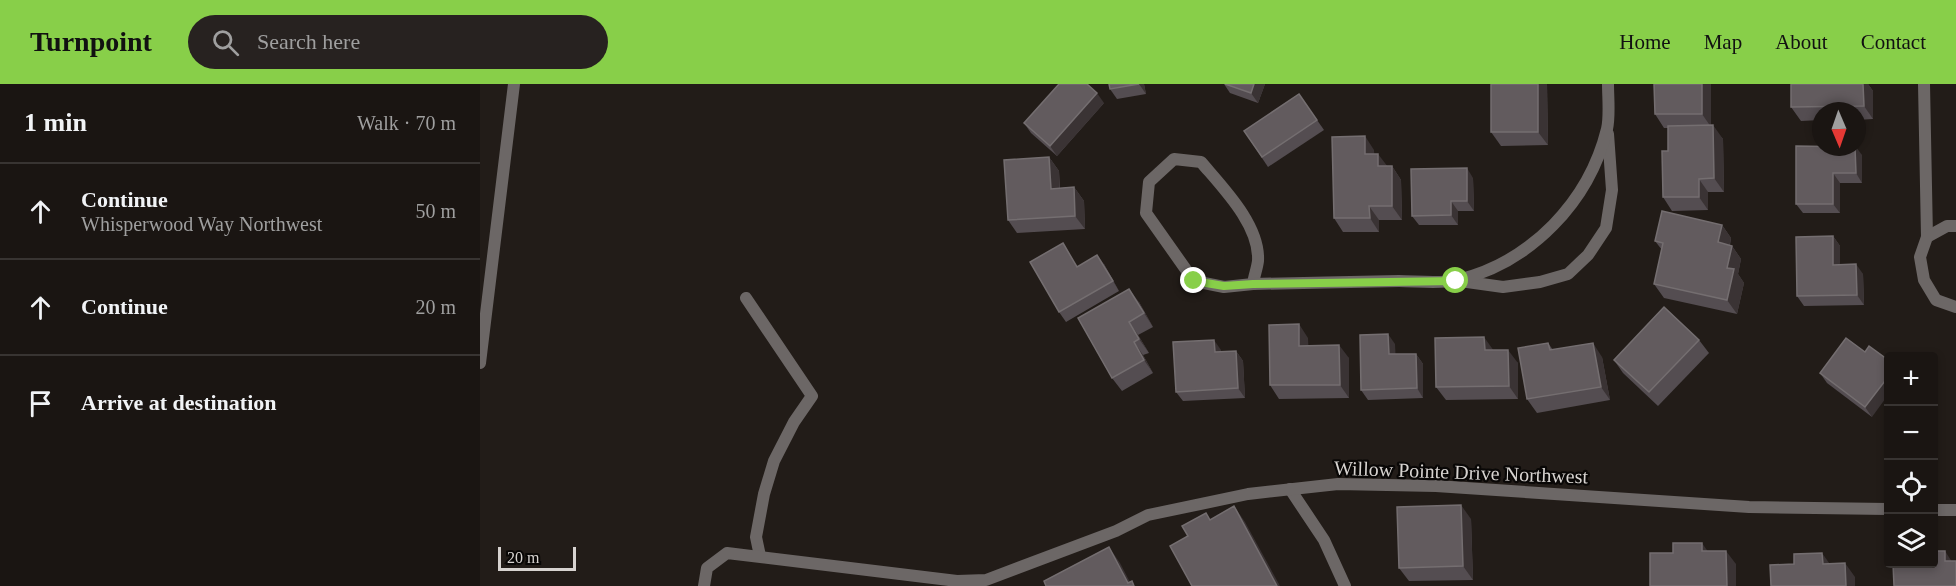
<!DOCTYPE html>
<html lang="en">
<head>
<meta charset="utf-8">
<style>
	:root { --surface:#1a1512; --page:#272220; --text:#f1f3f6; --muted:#9f9f9f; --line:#383432; --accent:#88cf49 }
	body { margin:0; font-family:"Times New Roman",serif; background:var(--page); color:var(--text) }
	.controls { position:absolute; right:18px; bottom:18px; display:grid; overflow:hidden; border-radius:6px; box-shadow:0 3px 9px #0003 }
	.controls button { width:54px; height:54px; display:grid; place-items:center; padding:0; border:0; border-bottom:2px solid var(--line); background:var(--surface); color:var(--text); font:30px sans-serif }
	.compass { position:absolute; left:1332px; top:18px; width:54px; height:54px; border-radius:50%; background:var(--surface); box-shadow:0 3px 9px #0003; rotate:178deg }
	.scale { position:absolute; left:18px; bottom:15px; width:78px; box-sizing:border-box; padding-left:6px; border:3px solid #d7d3d0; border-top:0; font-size:16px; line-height:21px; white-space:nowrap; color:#d7d3d0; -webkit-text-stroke:4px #090706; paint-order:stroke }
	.stop { position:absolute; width:18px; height:18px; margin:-14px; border:4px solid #88cf49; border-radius:50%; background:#fff }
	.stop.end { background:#88cf49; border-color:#fff; box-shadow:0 2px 6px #0008 }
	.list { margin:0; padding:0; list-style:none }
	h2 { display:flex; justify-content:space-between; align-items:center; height:78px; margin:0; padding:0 24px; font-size:26px }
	h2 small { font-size:20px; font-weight:400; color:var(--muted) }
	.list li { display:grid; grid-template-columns:39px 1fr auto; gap:18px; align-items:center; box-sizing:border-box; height:96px; padding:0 24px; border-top:2px solid var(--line) }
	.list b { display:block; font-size:22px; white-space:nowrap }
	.list p { margin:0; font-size:20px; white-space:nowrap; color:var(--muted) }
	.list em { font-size:20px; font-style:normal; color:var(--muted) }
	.icon { flex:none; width:33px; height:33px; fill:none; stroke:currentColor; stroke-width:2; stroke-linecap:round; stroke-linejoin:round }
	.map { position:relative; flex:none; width:1476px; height:502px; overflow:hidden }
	header { display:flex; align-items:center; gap:36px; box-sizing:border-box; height:84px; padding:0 30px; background:var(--accent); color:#111 }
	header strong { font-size:28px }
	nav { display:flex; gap:33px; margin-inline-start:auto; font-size:21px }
	.search { width:420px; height:54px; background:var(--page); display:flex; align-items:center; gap:15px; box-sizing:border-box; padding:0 21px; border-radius:33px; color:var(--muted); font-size:22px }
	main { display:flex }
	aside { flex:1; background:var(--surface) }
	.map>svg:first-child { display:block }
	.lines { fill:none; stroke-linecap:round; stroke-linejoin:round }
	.service { stroke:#6c6766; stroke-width:12 }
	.minor { stroke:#6c6766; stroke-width:12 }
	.wall { fill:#544d51 }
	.shaded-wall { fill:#3a3334 }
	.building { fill:#625b5e; stroke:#746e70; stroke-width:1.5 }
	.route { stroke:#88cf49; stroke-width:8 }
	.labels { text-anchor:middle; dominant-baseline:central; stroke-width:4.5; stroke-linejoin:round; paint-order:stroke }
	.street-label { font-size:20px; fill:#d7d3d0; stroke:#090706 }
</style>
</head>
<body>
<header>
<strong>Turnpoint</strong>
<div class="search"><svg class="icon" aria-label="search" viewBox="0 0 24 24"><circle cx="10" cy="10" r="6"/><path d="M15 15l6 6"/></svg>Search here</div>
<nav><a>Home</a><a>Map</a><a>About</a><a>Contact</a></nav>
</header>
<main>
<aside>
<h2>1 min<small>Walk · 70 m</small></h2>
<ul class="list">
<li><svg class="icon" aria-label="ahead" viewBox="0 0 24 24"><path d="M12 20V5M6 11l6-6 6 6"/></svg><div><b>Continue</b><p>Whisperwood Way Northwest</p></div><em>50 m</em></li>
<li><svg class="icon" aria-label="ahead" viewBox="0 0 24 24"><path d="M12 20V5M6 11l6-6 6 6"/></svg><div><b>Continue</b></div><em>20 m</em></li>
<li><svg class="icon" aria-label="arrive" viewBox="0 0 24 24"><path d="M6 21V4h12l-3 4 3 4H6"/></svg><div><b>Arrive at destination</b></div></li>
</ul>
</aside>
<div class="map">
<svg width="1476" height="502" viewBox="0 0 1476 502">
	<rect width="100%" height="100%" fill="#221c18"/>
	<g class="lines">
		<g class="service">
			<path d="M266,214l66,98 -18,26 -20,39 -10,33 -8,43 4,19"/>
			<path d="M810,405l34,51 21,46"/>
		</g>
		<g class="minor">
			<path d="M1444,0l3,153"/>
			<path d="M694,75l27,3c22,26 59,63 57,99 -1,8 -4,15 -5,23l-29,3 -30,-6 -48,-68 3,-31z"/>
			<path d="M1476,142h-9l-20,11 -7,20 4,23 12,20 20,7"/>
			<path d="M980,197l43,6 37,-5 28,-8 20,-19 18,-27 6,-38 -4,-56"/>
			<path d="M773,200c49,-1 97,-2 146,-3 17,0 42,3 59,-1 73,-18 131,-78 149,-151 3,-13 1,-31 1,-45"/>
			<path d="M0,279l34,-279"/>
			<path d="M1454,426h22"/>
			<path d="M224,502l3,-18 20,-15 230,28 29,-1 130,-49 32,-16 100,-21 90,-10 98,2 313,21 139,2"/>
		</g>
	</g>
	<g class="wall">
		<path d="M629,0h35l2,10 -29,5 -7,-10z"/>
		<path d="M744,0h41l-7,19 -28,-10z"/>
		<path d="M1011,0h56l1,61 -47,1 -10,-14z"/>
		<path d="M1231,0v42l12,13 1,53h-16v18l-36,1 -9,-14 5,-46v-23h-4l-9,-14z"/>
		<path d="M1383,0h5l5,7v28l-16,1v-9h-36v9l-20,1 -10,-14z"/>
		<path d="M819,10l25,36 -56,37 -24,-36z"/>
		<path d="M624,19l-47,53 -26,-23 -7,-10z"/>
		<path d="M1316,62l66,9v28h-22v30h-37l-7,-9z"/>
		<path d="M894,66v4l13,12h5l9,14 1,40h-23v12h-36l-9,-14z"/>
		<path d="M569,73l10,14 1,17 14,-1 10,14 1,28 -68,4 -9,-13z"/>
		<path d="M993,94l1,33h-16v14h-39l-7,-9z"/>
		<path d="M1242,141l9,13 -1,7 2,1 9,13 -3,15 6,9 -7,31 -73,-16 -10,-14 8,-34 -7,-9z"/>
		<path d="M1353,152l7,10v19l23,9 1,31 -60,1 -7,-10z"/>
		<path d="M589,169l8,14 27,-3 15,27 -53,31 -7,-10z"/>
		<path d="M659,218l14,25 -15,8 11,18 -6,2 10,18 -31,18 -10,-13 -34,-60z"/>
		<path d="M828,254v7l41,13v40l-70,1 -9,-14z"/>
		<path d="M1366,254l26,79 -45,-34 -7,-10z"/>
		<path d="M1219,256l10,13 -51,53 -35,-33 -9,-13z"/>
		<path d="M1068,259l5,7 49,7 8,43 -73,13 -10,-14z"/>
		<path d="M915,260v10h21l7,10v34l-55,2 -7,-10z"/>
		<path d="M741,266v2l15,-1 7,10 2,37 -62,3 -7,-9z"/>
		<path d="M1013,266l25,13v36l-72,1 -10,-13z"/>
		<path d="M991,435l2,61 -64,1 -10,-13z"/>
	</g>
	<g class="shaded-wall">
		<path d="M659,0h5l2,10z"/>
		<path d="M774,0h11l-7,19 -7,-10z"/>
		<path d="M1058,0h9l1,61 -10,-13z"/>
		<path d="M1222,0h9v43l-9,-13z"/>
		<path d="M1383,0h5l5,7v28l-9,-13z"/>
		<path d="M617,9l7,10 -47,53 -7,-10z"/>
		<path d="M1233,41l10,14 1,53 -10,-14z"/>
		<path d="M885,52l9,14 1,18 -10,-14z"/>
		<path d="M1375,63h1l6,8v28l-6,-10z"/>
		<path d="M898,70l10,13 -10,-1z"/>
		<path d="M569,73l10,14 1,31 -9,-13z"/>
		<path d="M912,82l9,14 1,40 -10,-14z"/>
		<path d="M987,84l6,10 1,33 -7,-10z"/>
		<path d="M1353,89l7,10v30l-7,-9z"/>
		<path d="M1219,95l9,13v18l-9,-13z"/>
		<path d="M594,103l10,14 1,28 -10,-13z"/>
		<path d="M971,117l7,10v14l-7,-10z"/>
		<path d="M889,122l10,14v12l-9,-14z"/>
		<path d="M1242,141l9,13 -4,18 -9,-14z"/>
		<path d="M1353,152l7,10v29l-7,-10z"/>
		<path d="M1252,162l9,13 -3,15 6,9 -7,31 -10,-14v-32z"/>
		<path d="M617,171l7,9 15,27 -6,-10z"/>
		<path d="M1376,180l7,10 1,31 -7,-10z"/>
		<path d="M649,205l10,13 14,25 -9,-14z"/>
		<path d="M649,238l9,13 11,18 -10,-14z"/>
		<path d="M819,240l9,14 1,21 -10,-13z"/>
		<path d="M908,250l7,10 1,20 -7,-10z"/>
		<path d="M1004,253l10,14 -9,-1z"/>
		<path d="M734,256l7,10 1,12 -7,-10z"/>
		<path d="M654,258l9,13 10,18 -9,-13z"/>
		<path d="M1113,259l9,14 8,43 -9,-13z"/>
		<path d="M859,261l10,13v40l-9,-13z"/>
		<path d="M1028,266l10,13v36l-9,-13z"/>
		<path d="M756,267l7,10 2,37 -7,-10z"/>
		<path d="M936,270l7,10v34l-6,-10z"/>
		<path d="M1408,293v18l-16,22 -7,-10z"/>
		<path d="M981,421l10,14 2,61 -10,-14z"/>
		<path d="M754,422l11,16 35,64h-3z"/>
		<path d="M1222,459l9,13 -9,-5z"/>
		<path d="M629,463l11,16 12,23h-2z"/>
		<path d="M1246,467l10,13v22h-9z"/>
		<path d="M1465,467l9,14 -9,-4z"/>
		<path d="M1342,469l10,14 -9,-3z"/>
		<path d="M1365,479l10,14v9h-9z"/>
	</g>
	<g class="building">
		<path d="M579,0h28l10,9 -47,53 -26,-23z"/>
		<path d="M629,0h30l-29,5z"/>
		<path d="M745,0h29l-3,9z"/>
		<rect x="1011" y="0" width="47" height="48"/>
		<path d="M1174,0h48v30h-47z"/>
		<path d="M1311,0h72l1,22 -73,1z"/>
		<path d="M819,10l18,26 -55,37 -18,-26z"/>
		<path d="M1233,41l1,53 -15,1v18h-36l-1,-46h6v-25z"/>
		<path d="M885,52v18h13v12h14v40h-23l1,12h-36l-2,-81z"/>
		<path d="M1316,62l59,1 1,26h-23v31h-37z"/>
		<path d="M569,73l2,32 23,-2 1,29 -67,4 -4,-60z"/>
		<path d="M987,84v33h-16v14l-39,1 -1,-47z"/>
		<path d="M1182,127l60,14 -4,17 14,4 -5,22 7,1 -7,31 -73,-16 9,-41 -8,-2z"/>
		<path d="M1353,152v29l23,-1 1,31 -60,1 -1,-59z"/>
		<path d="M583,159l14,24 20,-12 16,26 -54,31 -29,-50z"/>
		<path d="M649,205l15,24 -15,9 10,17 -5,3 10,18 -32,18 -34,-60z"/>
		<path d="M1184,223l35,33 -50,52 -35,-32z"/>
		<path d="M819,240v22l40,-1 1,40h-70l-1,-60z"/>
		<path d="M908,250l1,20h27l1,34 -56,2 -1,-55z"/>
		<path d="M1004,253l1,13h23l1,36 -73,1 -1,-49z"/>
		<path d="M1366,254l19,14 4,-6 19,14v17l-23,30 -45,-34z"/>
		<path d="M734,256l1,12 21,-1 2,37 -62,4 -3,-50z"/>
		<path d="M1068,259l2,7 43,-7 8,44 -74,12 -9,-51z"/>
		<path d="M981,421l2,61 -64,2 -2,-61z"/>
		<path d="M754,422l43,80h-85l-22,-40 18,-10 -6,-10 24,-13 4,7z"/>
		<path d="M1193,459h29v8h24l1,35h-77v-33h23z"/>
		<path d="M629,463l19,36 4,-2 2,5h-88l-2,-5z"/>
		<path d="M1454,467h11v10h11v25h-62l-1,-22h41z"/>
		<path d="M1342,469l1,11 22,-1 1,23h-75l-1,-21 24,-1v-10z"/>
	</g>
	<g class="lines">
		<path class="route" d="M714,197l30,5 29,-2 203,-3"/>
	</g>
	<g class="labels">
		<g class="street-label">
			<text transform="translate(981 388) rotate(2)">Willow Pointe Drive Northwest</text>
		</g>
	</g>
</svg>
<div class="controls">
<button>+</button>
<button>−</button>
<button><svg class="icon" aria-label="locate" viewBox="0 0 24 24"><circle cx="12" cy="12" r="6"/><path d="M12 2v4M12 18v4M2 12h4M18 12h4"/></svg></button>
<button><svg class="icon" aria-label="layers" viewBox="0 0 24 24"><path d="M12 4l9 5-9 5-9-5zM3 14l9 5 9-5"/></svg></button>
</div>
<svg class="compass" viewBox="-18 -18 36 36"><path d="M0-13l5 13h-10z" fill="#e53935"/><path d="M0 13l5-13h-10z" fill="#9f9f9f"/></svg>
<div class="scale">20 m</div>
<div class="stop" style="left:976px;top:197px"></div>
<div class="stop end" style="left:714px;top:197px"></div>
</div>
</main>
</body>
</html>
